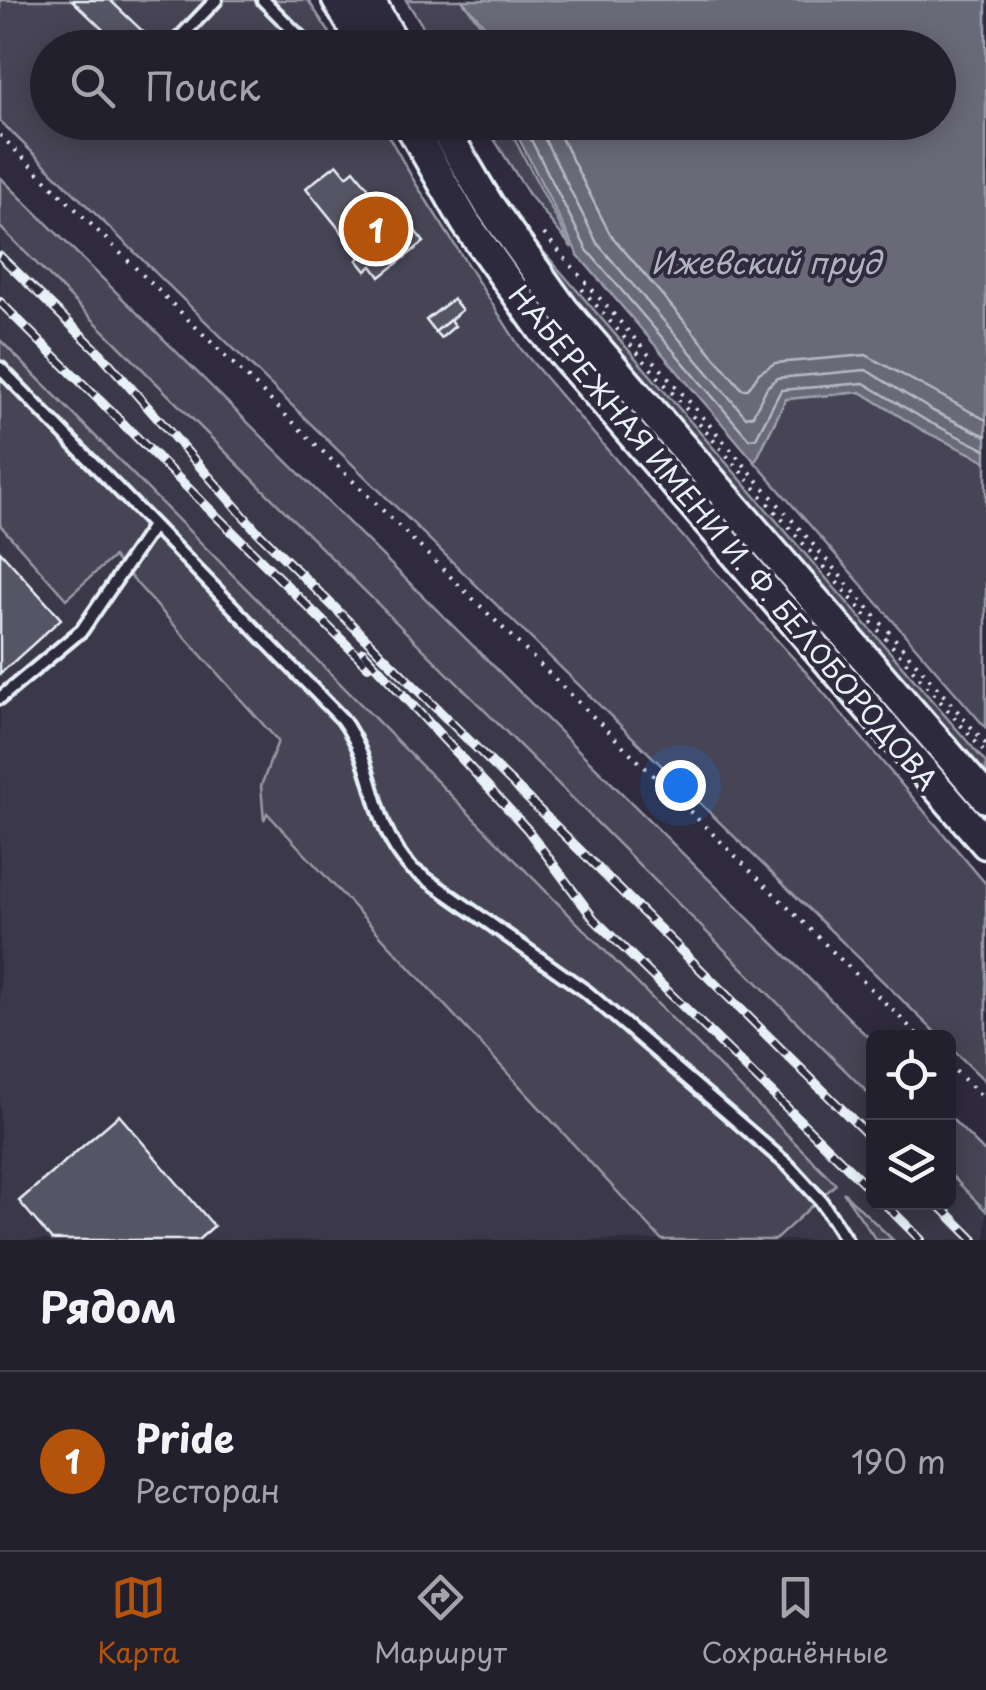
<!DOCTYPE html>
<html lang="ru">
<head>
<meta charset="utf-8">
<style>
	:root { --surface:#23202e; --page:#2b2836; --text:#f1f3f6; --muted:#a3a3aa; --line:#403e4a; --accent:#b45309 }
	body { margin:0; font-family:"Playpen Sans",sans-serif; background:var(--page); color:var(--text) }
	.controls { position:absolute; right:30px; bottom:30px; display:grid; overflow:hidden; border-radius:15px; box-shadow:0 5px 25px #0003 }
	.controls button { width:90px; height:90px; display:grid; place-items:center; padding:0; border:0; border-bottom:2px solid var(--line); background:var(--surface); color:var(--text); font:50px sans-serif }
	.you { position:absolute; left:680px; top:785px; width:35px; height:35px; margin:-25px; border:8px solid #fff; border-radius:50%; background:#1a73e8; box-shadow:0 0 0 15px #1a73e833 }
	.badge { display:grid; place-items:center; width:65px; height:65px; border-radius:50%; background:var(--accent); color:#fff; font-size:32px; font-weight:700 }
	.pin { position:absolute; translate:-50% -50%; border:5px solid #fff; box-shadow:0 2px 10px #0006 }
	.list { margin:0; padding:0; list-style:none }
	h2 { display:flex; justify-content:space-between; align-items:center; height:130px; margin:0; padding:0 40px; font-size:42px }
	h2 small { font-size:32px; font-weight:400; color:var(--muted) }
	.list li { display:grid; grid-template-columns:65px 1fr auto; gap:30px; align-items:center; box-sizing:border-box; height:180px; padding:0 40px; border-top:2px solid var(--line) }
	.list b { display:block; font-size:38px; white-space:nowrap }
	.list p { margin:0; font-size:32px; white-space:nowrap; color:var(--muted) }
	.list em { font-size:32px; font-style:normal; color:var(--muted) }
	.icon { flex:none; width:55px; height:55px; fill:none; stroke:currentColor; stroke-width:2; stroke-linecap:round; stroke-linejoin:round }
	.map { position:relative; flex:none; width:986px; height:1240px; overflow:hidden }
	.search { position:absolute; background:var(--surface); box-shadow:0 5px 25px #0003; left:30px; right:30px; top:30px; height:110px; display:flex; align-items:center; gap:25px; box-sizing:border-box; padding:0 35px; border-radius:55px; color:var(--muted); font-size:38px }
	.sheet { height:310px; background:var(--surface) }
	nav { display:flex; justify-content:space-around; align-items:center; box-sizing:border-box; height:140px; border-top:2px solid var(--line); background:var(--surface); font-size:28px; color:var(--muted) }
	nav a { display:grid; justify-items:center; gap:5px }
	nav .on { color:var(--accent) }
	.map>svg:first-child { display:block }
	.built { fill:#3b3749 }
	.green { fill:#464455; stroke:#979aa6; stroke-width:2.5 }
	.water { fill:#696978; stroke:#9c9fab; stroke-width:2.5 }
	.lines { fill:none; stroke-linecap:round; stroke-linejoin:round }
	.shore { stroke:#b5bbc5; stroke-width:2.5 }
	.building { fill:#575565; stroke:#e8f1f8; stroke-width:2.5 }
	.lane-casing { stroke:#e8f1f8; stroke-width:18 }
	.secondary-casing { stroke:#e8f1f8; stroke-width:35 }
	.path { stroke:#e8f1f8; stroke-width:4; stroke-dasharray:2.5 8; stroke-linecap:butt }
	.lane { stroke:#2f2a3d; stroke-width:10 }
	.secondary { stroke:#2f2a3d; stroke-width:28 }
	.rail-casing { stroke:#e8f1f8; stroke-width:10 }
	.rail { stroke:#2f2a3d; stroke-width:6; stroke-dasharray:19; stroke-linecap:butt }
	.labels { text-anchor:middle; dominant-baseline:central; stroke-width:8; stroke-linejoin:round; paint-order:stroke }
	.street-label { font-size:28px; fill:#e8f1f8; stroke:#2f2a3d }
	.water-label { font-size:30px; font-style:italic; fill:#afb4be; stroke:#2f2a3d }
</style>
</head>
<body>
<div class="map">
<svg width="986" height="1240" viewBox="0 0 986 1240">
	<rect width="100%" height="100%" fill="#2f2a3d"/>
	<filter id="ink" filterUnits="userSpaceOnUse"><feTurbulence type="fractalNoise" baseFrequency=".01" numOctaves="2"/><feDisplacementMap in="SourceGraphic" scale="20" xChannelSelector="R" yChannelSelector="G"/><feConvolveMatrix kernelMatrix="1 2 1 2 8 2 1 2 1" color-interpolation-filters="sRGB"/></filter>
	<g filter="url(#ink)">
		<g class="built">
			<path d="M0,227l873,871 1,104h74l1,-29 37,38v29h-93l-45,-43 28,43h-101l61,-56 -836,-844z"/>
			<path d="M0,525l67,73 45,-41 166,184 -11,72 395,427h-662z"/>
		</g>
		<g class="green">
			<path d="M0,0h308l31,47 -291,1v74l333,1 35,61 105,165 138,161 147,162 180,212v198l-37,-36 -1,-8 -8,-1 -940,-916z"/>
			<path d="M406,0h56l35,47h-61z"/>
			<path d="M484,123h22l66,125 -44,-55z"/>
			<path d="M0,177l873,865v56l-873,-871z"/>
			<path d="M510,213l476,550v14l-401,-462z"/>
			<path d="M0,340l836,844 -61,56h-113l-395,-427 -3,7 -3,-34 17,-45 -165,-184 -47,42 -66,-74z"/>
			<path d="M861,392l61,38 64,31v267l-231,-266 31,-63z"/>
			<path d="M949,1116l37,37v58l-37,-38z"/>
			<path d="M843,1192l50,48h-17z"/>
		</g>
		<path class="water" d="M462,0h524v461l-64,-31 -61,-38 -75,7 -31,63 -177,-207 -67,-132 427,-1v-74l-434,-1z"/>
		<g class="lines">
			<g class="shore">
				<path d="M522,122l65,128 162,189 7,-1 25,-48 83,-7 63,38 59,29"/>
				<path d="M536,122l61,121 149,174 7,-2 14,-28 10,-9 89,-8 67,41 53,25"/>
				<path d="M553,122l57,112 132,155h6l11,-16 16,-10 91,-8 120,65"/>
			</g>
		</g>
		<g class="building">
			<path d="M72,0h38l47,45 -35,3z"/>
			<path d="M337,164l10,12 7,-6 37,46 7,-6 26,32 -44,35 -8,-11 -6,5 -9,-11 4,-4 -55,-68z"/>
			<path d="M453,299l9,11 -27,22 -9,-12z"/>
			<path d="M450,320l5,6 -14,12 -6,-6z"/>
			<path d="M0,551l61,68 -61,55z"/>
			<path d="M119,1115l95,111 -16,14h-146l-33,-39z"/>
		</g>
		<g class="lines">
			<defs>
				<g id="lane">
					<path d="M263,0l48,48"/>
					<path d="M170,48l46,-48"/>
					<path d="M0,368l342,351c37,51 27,105 69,149l176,124 202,174 32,35 25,39"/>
					<path d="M0,698l82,-68 71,-104"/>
				</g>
				<g id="secondary">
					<path d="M337,0l29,48"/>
					<path d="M369,0l28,48"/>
					<path d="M408,122l58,101 77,108 443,513"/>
					<path d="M440,122l49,83 75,105 422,488"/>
				</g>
			</defs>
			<use href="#lane" class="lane-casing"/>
			<use href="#secondary" class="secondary-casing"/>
			<g class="path">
				<path d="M0,135l921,903"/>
				<path d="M544,234l442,510"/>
				<path d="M582,289l404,465"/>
				<path d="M948,1064l38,36"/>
			</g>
			<use href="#lane" class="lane"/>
			<use href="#secondary" class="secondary"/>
			<defs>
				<g id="rail">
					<path d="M0,256l101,98 155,176 618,611"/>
					<path d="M0,302l368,364"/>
					<path d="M363,652l164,177 67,90 280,274"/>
					<path d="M883,1202l38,38"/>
					<path d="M936,1202l38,38"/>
				</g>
			</defs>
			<use href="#rail" class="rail-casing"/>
			<use href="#rail" class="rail"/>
		</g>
	</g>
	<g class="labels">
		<g class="street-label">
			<text transform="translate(724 537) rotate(50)">НАБЕРЕЖНАЯ ИМЕНИ И. Ф. БЕЛОБОРОДОВА</text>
		</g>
		<g class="water-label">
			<text x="766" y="261">Ижевский пруд</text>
		</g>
	</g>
</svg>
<div class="controls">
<button><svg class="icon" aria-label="locate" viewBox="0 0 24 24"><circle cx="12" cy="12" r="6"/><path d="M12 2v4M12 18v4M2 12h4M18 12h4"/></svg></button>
<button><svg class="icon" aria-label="layers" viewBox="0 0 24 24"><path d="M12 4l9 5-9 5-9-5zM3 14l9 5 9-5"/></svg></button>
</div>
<div class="you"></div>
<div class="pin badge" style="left:376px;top:229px">1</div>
<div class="search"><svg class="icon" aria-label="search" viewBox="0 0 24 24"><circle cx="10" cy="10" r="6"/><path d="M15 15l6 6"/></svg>Поиск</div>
</div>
<section class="sheet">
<h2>Рядом<small></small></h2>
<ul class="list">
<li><span class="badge">1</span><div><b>Pride</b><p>Ресторан</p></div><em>190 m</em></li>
</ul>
</section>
<nav>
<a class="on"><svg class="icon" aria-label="map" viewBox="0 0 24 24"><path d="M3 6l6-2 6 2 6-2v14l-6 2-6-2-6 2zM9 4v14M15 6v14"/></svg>Карта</a>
<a><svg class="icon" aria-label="directions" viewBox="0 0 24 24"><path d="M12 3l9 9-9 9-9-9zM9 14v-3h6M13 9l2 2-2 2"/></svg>Маршрут</a>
<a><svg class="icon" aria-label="saved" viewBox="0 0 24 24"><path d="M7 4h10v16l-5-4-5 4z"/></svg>Сохранённые</a>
</nav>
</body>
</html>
